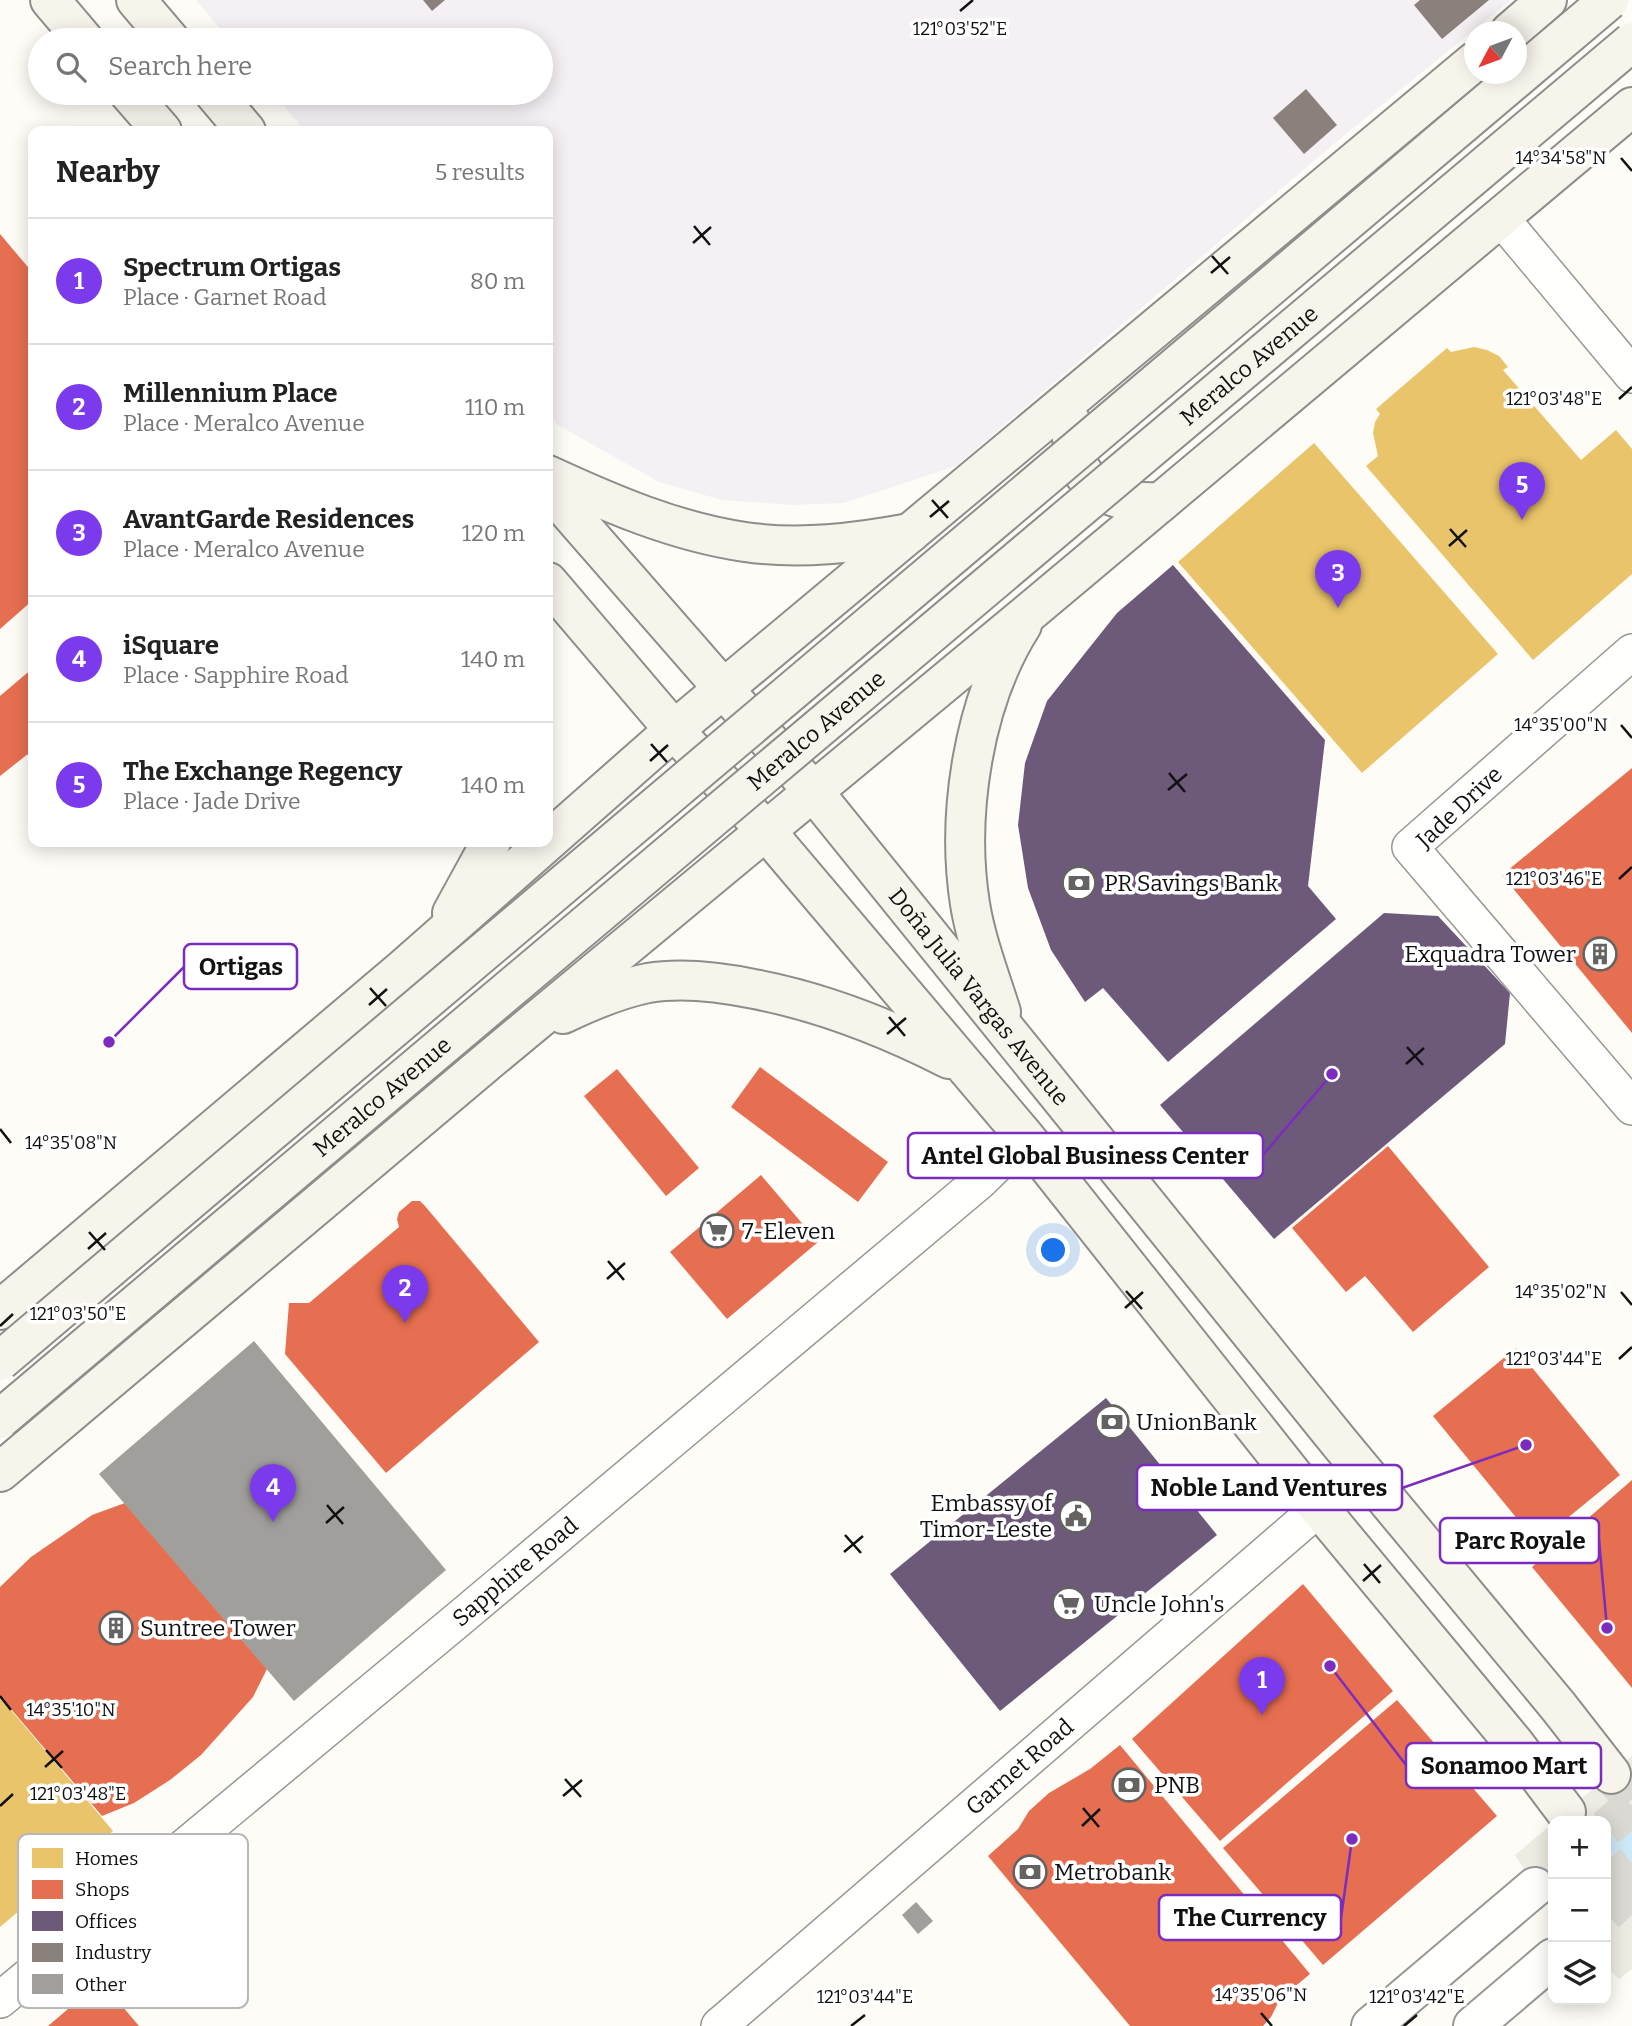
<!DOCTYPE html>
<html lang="en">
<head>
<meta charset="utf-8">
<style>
	:root { --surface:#fff; --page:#f6f6f6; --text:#222; --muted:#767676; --line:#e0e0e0; --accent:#7c3aed }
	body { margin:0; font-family:Bitter,serif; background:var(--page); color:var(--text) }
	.controls { position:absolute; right:21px; bottom:21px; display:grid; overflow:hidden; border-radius:14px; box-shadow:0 4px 18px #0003 }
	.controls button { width:63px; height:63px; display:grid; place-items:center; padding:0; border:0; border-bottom:2px solid var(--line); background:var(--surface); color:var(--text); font:35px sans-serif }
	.compass { position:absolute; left:1464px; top:21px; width:63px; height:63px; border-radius:50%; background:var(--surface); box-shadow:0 4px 18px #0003; rotate:229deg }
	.you { position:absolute; left:1054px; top:1251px; width:24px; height:24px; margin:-18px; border:5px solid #fff; border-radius:50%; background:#1a73e8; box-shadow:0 0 0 10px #1a73e833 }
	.badge { display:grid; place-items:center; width:46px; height:46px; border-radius:50%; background:var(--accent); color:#fff; font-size:23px; font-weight:700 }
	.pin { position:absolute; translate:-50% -58px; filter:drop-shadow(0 2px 4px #0008) }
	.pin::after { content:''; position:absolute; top:37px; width:24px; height:21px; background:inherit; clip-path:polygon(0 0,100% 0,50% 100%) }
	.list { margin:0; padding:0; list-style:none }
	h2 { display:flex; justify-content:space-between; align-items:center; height:91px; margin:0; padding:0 28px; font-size:30px }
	h2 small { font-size:23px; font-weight:400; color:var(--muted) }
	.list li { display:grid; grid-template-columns:46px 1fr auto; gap:21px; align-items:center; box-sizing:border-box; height:126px; padding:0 28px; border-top:2px solid var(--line) }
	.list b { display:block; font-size:26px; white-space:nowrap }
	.list p { margin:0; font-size:23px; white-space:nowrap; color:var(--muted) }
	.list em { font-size:23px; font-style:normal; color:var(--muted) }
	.icon { flex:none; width:38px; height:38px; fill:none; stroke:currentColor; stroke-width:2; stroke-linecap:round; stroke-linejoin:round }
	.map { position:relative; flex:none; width:1632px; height:2026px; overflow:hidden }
	.search { position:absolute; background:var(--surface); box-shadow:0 4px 18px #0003; left:28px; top:28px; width:525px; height:77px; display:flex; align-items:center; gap:18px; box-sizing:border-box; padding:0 24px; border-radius:38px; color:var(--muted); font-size:26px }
	.panel { position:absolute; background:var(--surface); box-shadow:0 4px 18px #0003; left:28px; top:126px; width:525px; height:721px; border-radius:14px }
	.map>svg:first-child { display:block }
	.industrial { fill:#f5f0f3 }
	.plaza { fill:#edebe2 }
	.water { fill:#cde8f7 }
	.homes { fill:#e9c46a }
	.shops { fill:#e76f51 }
	.offices { fill:#6d597a }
	.industry { fill:#8a817c }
	.building { fill:#a19f9c }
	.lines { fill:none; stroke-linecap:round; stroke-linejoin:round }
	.tertiary-tunnel { stroke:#dad9d4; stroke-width:38; stroke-dasharray:38 19; stroke-linecap:butt }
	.secondary-tunnel { stroke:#dad9d4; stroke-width:38; stroke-dasharray:38 19; stroke-linecap:butt }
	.minor-casing { stroke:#979795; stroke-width:38 }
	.tertiary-casing { stroke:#979795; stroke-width:42 }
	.secondary-casing { stroke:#8e8d8b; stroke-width:42 }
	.minor { stroke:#fffffe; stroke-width:35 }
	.tertiary { stroke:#fffffe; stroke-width:38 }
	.secondary { stroke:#f6f4eb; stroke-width:38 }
	.secondary-bridge-casing { stroke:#8e8d8b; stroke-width:42; stroke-linecap:butt }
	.secondary-bridge { stroke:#f6f4eb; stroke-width:38 }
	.ticks { fill:none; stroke:#111; stroke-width:2.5 }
	.labels { text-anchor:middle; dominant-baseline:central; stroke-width:7; stroke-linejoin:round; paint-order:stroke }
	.street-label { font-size:23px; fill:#111; stroke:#fff }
	.poi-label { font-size:23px; fill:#111; stroke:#fff; text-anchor:start }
	.key { fill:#fff; stroke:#b8b8b8; stroke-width:2 }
	.key-label { font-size:19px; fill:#111 }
	.ticks-label { font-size:18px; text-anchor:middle; fill:#111; stroke:#fff; stroke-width:7; stroke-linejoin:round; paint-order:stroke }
	.leader { fill:none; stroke:#7b2cbf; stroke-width:2.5 }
	.callout-dot { fill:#7b2cbf; stroke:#fff; stroke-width:2.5 }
	.callout { fill:#fff; stroke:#7b2cbf; stroke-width:2.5 }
	.callout-label { font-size:24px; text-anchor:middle; font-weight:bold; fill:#111 }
</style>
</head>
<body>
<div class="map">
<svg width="1632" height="2026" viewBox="0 0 1632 2026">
	<rect width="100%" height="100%" fill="#fdfcf7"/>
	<path class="industrial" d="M196,0h1315l-175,142 -380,324 -112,37 -52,2 -70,-5 -63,-18 -101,-57 -10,-12v-282h-243l-32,-38h268v-53h-312z"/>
	<g class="plaza">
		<path d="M1632,1756v213l-13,10 -13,-12v-146h-51z"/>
		<path d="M1553,1823v87l-18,-23 -20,-32z"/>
	</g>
	<path class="water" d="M1632,1811v64c-29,-11 -28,-52 0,-64z"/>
	<g class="homes">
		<path d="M1474,347l13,3 12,6 9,11 -5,3 78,90 35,-30 16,19v125l-99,86 -167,-194 12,-10 -5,-23 2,-11 5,-8 -4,-5 71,-61 4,4z"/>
		<path d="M1314,443l184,211 -136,119 -184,-211z"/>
		<path d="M0,1697l113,134 -113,96z"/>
	</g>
	<g class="shops">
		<path d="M0,234l33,39v327l-33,29z"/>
		<path d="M33,668v82l-33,26v-80z"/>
		<path d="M1632,768v265l-130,-158z"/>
		<path d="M760,1067l128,95 -30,40 -127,-95z"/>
		<path d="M617,1069l82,99 -33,28 -82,-100z"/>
		<path d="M1388,1146l101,121 -76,65 -48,-56 -19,16 -54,-64z"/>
		<path d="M761,1175l57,67 -91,77 -57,-67z"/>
		<path d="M412,1201h8l5,5 114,136 -153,131 -101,-119 4,-51h20l90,-76 -2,-8 2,-7z"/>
		<path d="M1516,1348l104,127 -83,68 -104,-127z"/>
		<path d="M1632,1480v208l-100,-121z"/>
		<path d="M125,1503l142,166 -14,28 -52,58 -31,25 -36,23 -32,13 -102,-120v-109l31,-30 32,-22 29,-20z"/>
		<path d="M1303,1584l90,107 -173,150 -88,-102z"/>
		<path d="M1397,1700l100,116 -174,149 -100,-117z"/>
		<path d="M1120,1745l190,229 -30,25 -9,18 -8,9h-133l-142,-170 30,-27 11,-18 20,-18 41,-24z"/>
		<path d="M101,1981l38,45h-91z"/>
	</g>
	<g class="offices">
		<path d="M1173,565l152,175 -17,146 28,33 -168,143 -65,-74 -18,14 -34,-52 -23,-62 -10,-63 7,-62 22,-62 70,-88z"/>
		<path d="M1384,913l54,3 72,77 -5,51 -231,195 -114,-134z"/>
		<path d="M1106,1398l111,137 -217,176 -110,-137z"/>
	</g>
	<g class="industry">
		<path d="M423,0h22l-13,11z"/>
		<path d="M1420,0h69l-47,39 -28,-34z"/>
		<path d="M1306,89l31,36 -33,29 -31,-36z"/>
	</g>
	<g class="building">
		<path d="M254,1341l192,229 -152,131 -195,-227z"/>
		<path d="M916,1902l17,19 -15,13 -16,-19z"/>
	</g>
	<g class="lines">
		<g class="tertiary-tunnel">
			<path d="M1606,1828l26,-22"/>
			<path d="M1606,1913l26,-23"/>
		</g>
		<g class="secondary-tunnel">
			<path d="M1611,1774l21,25"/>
			<path d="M1606,1861l26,33"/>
		</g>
		<defs>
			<g id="minor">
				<path d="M1500,217l132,158"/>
				<path d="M1632,652l-222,195 222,260"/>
				<path id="s1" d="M0,2000l460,-382 520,-437 45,-44"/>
				<path id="s2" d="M719,2026l600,-518"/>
			</g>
			<g id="tertiary">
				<path d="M1371,2026l164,-139"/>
				<path d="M1473,2026l80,-68"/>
			</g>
			<g id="secondary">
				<path d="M50,0l34,40"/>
				<path d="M136,0l34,40"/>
				<path d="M1510,32l37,-32"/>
				<path d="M129,93l33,38"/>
				<path d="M214,93l32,38"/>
				<path d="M1071,422c0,61 33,83 90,80"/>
				<path d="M548,475c63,29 128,57 197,67 55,8 111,1 165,-9"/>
				<path id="s3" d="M548,488l264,302 526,651 220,265 53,68"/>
				<path d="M548,582l126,148 91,100 260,307 294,371 195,235 52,69"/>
				<path d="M452,913l39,-71"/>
				<path d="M1001,1012c-11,-35 -25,-71 -31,-108 -14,-89 3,-202 52,-279"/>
				<path d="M563,1014c27,-13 55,-25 85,-31 35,-6 72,-1 106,6 69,13 132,38 195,70"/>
				<path d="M0,1310l403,-341 271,-239 800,-668"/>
				<path d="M0,1472l494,-416 537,-445 601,-504"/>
			</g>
		</defs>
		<use href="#minor" class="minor-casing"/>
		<use href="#tertiary" class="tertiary-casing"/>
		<use href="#secondary" class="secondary-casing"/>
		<use href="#minor" class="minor"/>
		<use href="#tertiary" class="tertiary"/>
		<use href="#secondary" class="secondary"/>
		<defs>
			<g id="secondary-bridge">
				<path d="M0,1361l1609,-1361"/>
				<path id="s4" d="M0,1419l1632,-1377"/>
			</g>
		</defs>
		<use href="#secondary-bridge" class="secondary-bridge-casing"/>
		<use href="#secondary-bridge" class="secondary-bridge"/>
	</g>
	<path class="ticks" d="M960,11l13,-11M1621,158l11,13M694,226l16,19M693,243l18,-16M1212,256l16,18M1211,273l19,-16M1619,399l13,-12M932,500l16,18M930,517l19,-16M1450,529l16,18M1449,546l18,-16M1621,725l11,13M651,744l16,18M650,761l18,-16M1169,773l16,19M1168,790l19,-16M1619,879l13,-12M370,988l16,18M369,1005l18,-16M889,1017l16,19M887,1034l19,-16M1407,1047l16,18M1406,1064l18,-16M0,1129l11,14M89,1232l16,18M88,1249l18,-16M608,1261l16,19M607,1279l18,-16M1126,1291l16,18M1621,1292l11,13M1125,1308l18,-16M0,1326l13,-12M1619,1359l13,-12M327,1505l16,19M326,1523l18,-16M845,1535l16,18M844,1552l19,-16M1364,1564l16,19M1363,1581l18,-16M0,1696l11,14M46,1750l16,18M45,1767l18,-16M565,1779l16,18M563,1796l19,-16M0,1806l13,-12M1083,1808l16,19M1082,1826l18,-17M1261,2013l11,13M851,2026l14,-11M1404,2026l13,-11"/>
	<defs>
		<symbol id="bank-ring" viewBox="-11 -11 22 22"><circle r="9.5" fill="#fff" stroke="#646362" stroke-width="1.5"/><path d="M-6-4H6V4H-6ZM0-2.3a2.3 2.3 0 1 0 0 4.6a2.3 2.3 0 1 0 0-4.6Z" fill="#646362"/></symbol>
		<symbol id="building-ring" viewBox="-11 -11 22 22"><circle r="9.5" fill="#fff" stroke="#646362" stroke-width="1.5"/><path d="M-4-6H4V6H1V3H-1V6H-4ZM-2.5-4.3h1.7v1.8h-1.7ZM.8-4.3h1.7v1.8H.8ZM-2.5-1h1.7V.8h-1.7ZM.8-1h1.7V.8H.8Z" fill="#646362"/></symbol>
		<symbol id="supermarket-ring" viewBox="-11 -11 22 22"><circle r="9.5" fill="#fff" stroke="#646362" stroke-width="1.5"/><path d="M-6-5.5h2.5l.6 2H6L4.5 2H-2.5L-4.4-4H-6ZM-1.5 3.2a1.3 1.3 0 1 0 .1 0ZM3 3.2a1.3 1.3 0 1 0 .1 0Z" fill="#646362"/></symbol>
		<symbol id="civic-ring" viewBox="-11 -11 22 22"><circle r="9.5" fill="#fff" stroke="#646362" stroke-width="1.5"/><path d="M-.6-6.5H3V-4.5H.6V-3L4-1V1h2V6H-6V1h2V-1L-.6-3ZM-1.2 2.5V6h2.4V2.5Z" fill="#646362"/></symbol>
	</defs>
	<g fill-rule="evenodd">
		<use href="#bank-ring" x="1060" y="864" width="38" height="38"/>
		<use href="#building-ring" x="1581" y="935" width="38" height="38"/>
		<use href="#supermarket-ring" x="698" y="1212" width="38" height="38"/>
		<use href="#bank-ring" x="1093" y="1403" width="38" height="38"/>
		<use href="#civic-ring" x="1057" y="1497" width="38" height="38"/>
		<use href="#supermarket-ring" x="1050" y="1585" width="38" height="38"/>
		<use href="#building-ring" x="97" y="1609" width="38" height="38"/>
		<use href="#bank-ring" x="1110" y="1766" width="38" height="38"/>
		<use href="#bank-ring" x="1011" y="1853" width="38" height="38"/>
	</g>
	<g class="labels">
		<g class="street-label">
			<text stroke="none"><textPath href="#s4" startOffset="1634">Meralco Avenue</textPath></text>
			<text stroke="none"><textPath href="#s4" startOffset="1068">Meralco Avenue</textPath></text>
			<text transform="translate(1459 807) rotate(-43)">Jade Drive</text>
			<text stroke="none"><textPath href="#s3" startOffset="667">Doña Julia Vargas Avenue</textPath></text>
			<text stroke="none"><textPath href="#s4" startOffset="500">Meralco Avenue</textPath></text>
			<text stroke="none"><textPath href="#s1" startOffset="670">Sapphire Road</textPath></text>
			<text stroke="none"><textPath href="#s2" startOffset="397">Garnet Road</textPath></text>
		</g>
		<g class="poi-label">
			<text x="1104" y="883">PR Savings Bank</text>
			<text x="1576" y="954" text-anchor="end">Exquadra Tower</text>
			<text x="742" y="1231">7-Eleven</text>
			<text x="1136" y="1422">UnionBank</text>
			<text x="1052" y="1503" text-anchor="end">Embassy of<tspan x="1052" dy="26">Timor-Leste</tspan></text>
			<text x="1094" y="1604">Uncle John's</text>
			<text x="140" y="1628">Suntree Tower</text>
			<text x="1154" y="1785">PNB</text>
			<text x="1054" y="1872">Metrobank</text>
		</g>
	</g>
	<rect x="18" y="1834" width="230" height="174" rx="10" class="key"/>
	<rect x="32" y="1848" width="31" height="20" fill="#e9c46a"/>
	<rect x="32" y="1880" width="31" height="19" fill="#e76f51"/>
	<rect x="32" y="1911" width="31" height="20" fill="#6d597a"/>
	<rect x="32" y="1943" width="31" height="19" fill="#8a817c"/>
	<rect x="32" y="1974" width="31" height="20" fill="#a19f9c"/>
	<g class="key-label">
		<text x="75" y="1865">Homes</text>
		<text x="75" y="1896">Shops</text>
		<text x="75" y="1928">Offices</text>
		<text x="75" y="1959">Industry</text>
		<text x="75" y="1991">Other</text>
	</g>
	<g class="ticks-label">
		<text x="960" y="35">121°03'52"E</text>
		<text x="1561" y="164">14°34'58"N</text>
		<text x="1554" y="405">121°03'48"E</text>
		<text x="1561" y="731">14°35'00"N</text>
		<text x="1554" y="885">121°03'46"E</text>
		<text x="71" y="1149">14°35'08"N</text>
		<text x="1561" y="1298">14°35'02"N</text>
		<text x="78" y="1320">121°03'50"E</text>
		<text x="1554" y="1365">121°03'44"E</text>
		<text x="71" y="1716">14°35'10"N</text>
		<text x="78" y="1800">121°03'48"E</text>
		<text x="1261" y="2001">14°35'06"N</text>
		<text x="865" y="2003">121°03'44"E</text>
		<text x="1417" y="2003">121°03'42"E</text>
	</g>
	<path class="leader" d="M109 1042L184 967M1332 1074L1263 1155M1526 1445L1402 1488M1607 1628L1599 1540M1330 1666L1406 1765M1352 1839L1341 1918"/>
	<g class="callout-dot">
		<circle cx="109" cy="1042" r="7"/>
		<circle cx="1332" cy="1074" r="7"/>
		<circle cx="1526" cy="1445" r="7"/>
		<circle cx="1607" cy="1628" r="7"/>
		<circle cx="1330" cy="1666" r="7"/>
		<circle cx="1352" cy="1839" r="7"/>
	</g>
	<g class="callout">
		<rect x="184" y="944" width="113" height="45" rx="7"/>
		<rect x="908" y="1133" width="355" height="45" rx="7"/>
		<rect x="1137" y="1465" width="265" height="45" rx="7"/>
		<rect x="1440" y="1518" width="159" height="45" rx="7"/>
		<rect x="1406" y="1743" width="195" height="45" rx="7"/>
		<rect x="1159" y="1895" width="182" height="45" rx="7"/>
	</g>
	<g class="callout-label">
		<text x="241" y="975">Ortigas</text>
		<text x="1085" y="1164">Antel Global Business Center</text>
		<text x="1269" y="1496">Noble Land Ventures</text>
		<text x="1520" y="1549">Parc Royale</text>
		<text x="1504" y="1774">Sonamoo Mart</text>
		<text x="1250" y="1926">The Currency</text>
	</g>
</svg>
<div class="controls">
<button>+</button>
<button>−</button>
<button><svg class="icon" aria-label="layers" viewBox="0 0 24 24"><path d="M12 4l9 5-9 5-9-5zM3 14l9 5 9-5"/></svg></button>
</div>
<svg class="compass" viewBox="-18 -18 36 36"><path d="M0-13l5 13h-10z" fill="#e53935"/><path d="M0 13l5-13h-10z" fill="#767676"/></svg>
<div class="you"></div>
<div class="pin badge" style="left:1262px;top:1715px">1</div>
<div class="pin badge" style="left:405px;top:1323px">2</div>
<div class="pin badge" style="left:1338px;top:608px">3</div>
<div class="pin badge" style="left:273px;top:1522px">4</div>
<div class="pin badge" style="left:1522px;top:520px">5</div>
<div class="search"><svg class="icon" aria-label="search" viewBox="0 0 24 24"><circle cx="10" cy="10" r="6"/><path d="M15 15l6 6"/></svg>Search here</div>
<section class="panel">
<h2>Nearby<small>5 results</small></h2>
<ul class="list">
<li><span class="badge">1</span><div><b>Spectrum Ortigas</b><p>Place · Garnet Road</p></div><em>80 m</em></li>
<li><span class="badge">2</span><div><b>Millennium Place</b><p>Place · Meralco Avenue</p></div><em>110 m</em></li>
<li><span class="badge">3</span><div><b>AvantGarde Residences</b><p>Place · Meralco Avenue</p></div><em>120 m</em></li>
<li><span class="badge">4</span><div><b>iSquare</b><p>Place · Sapphire Road</p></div><em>140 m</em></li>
<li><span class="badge">5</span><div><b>The Exchange Regency</b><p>Place · Jade Drive</p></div><em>140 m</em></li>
</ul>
</section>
</div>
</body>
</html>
